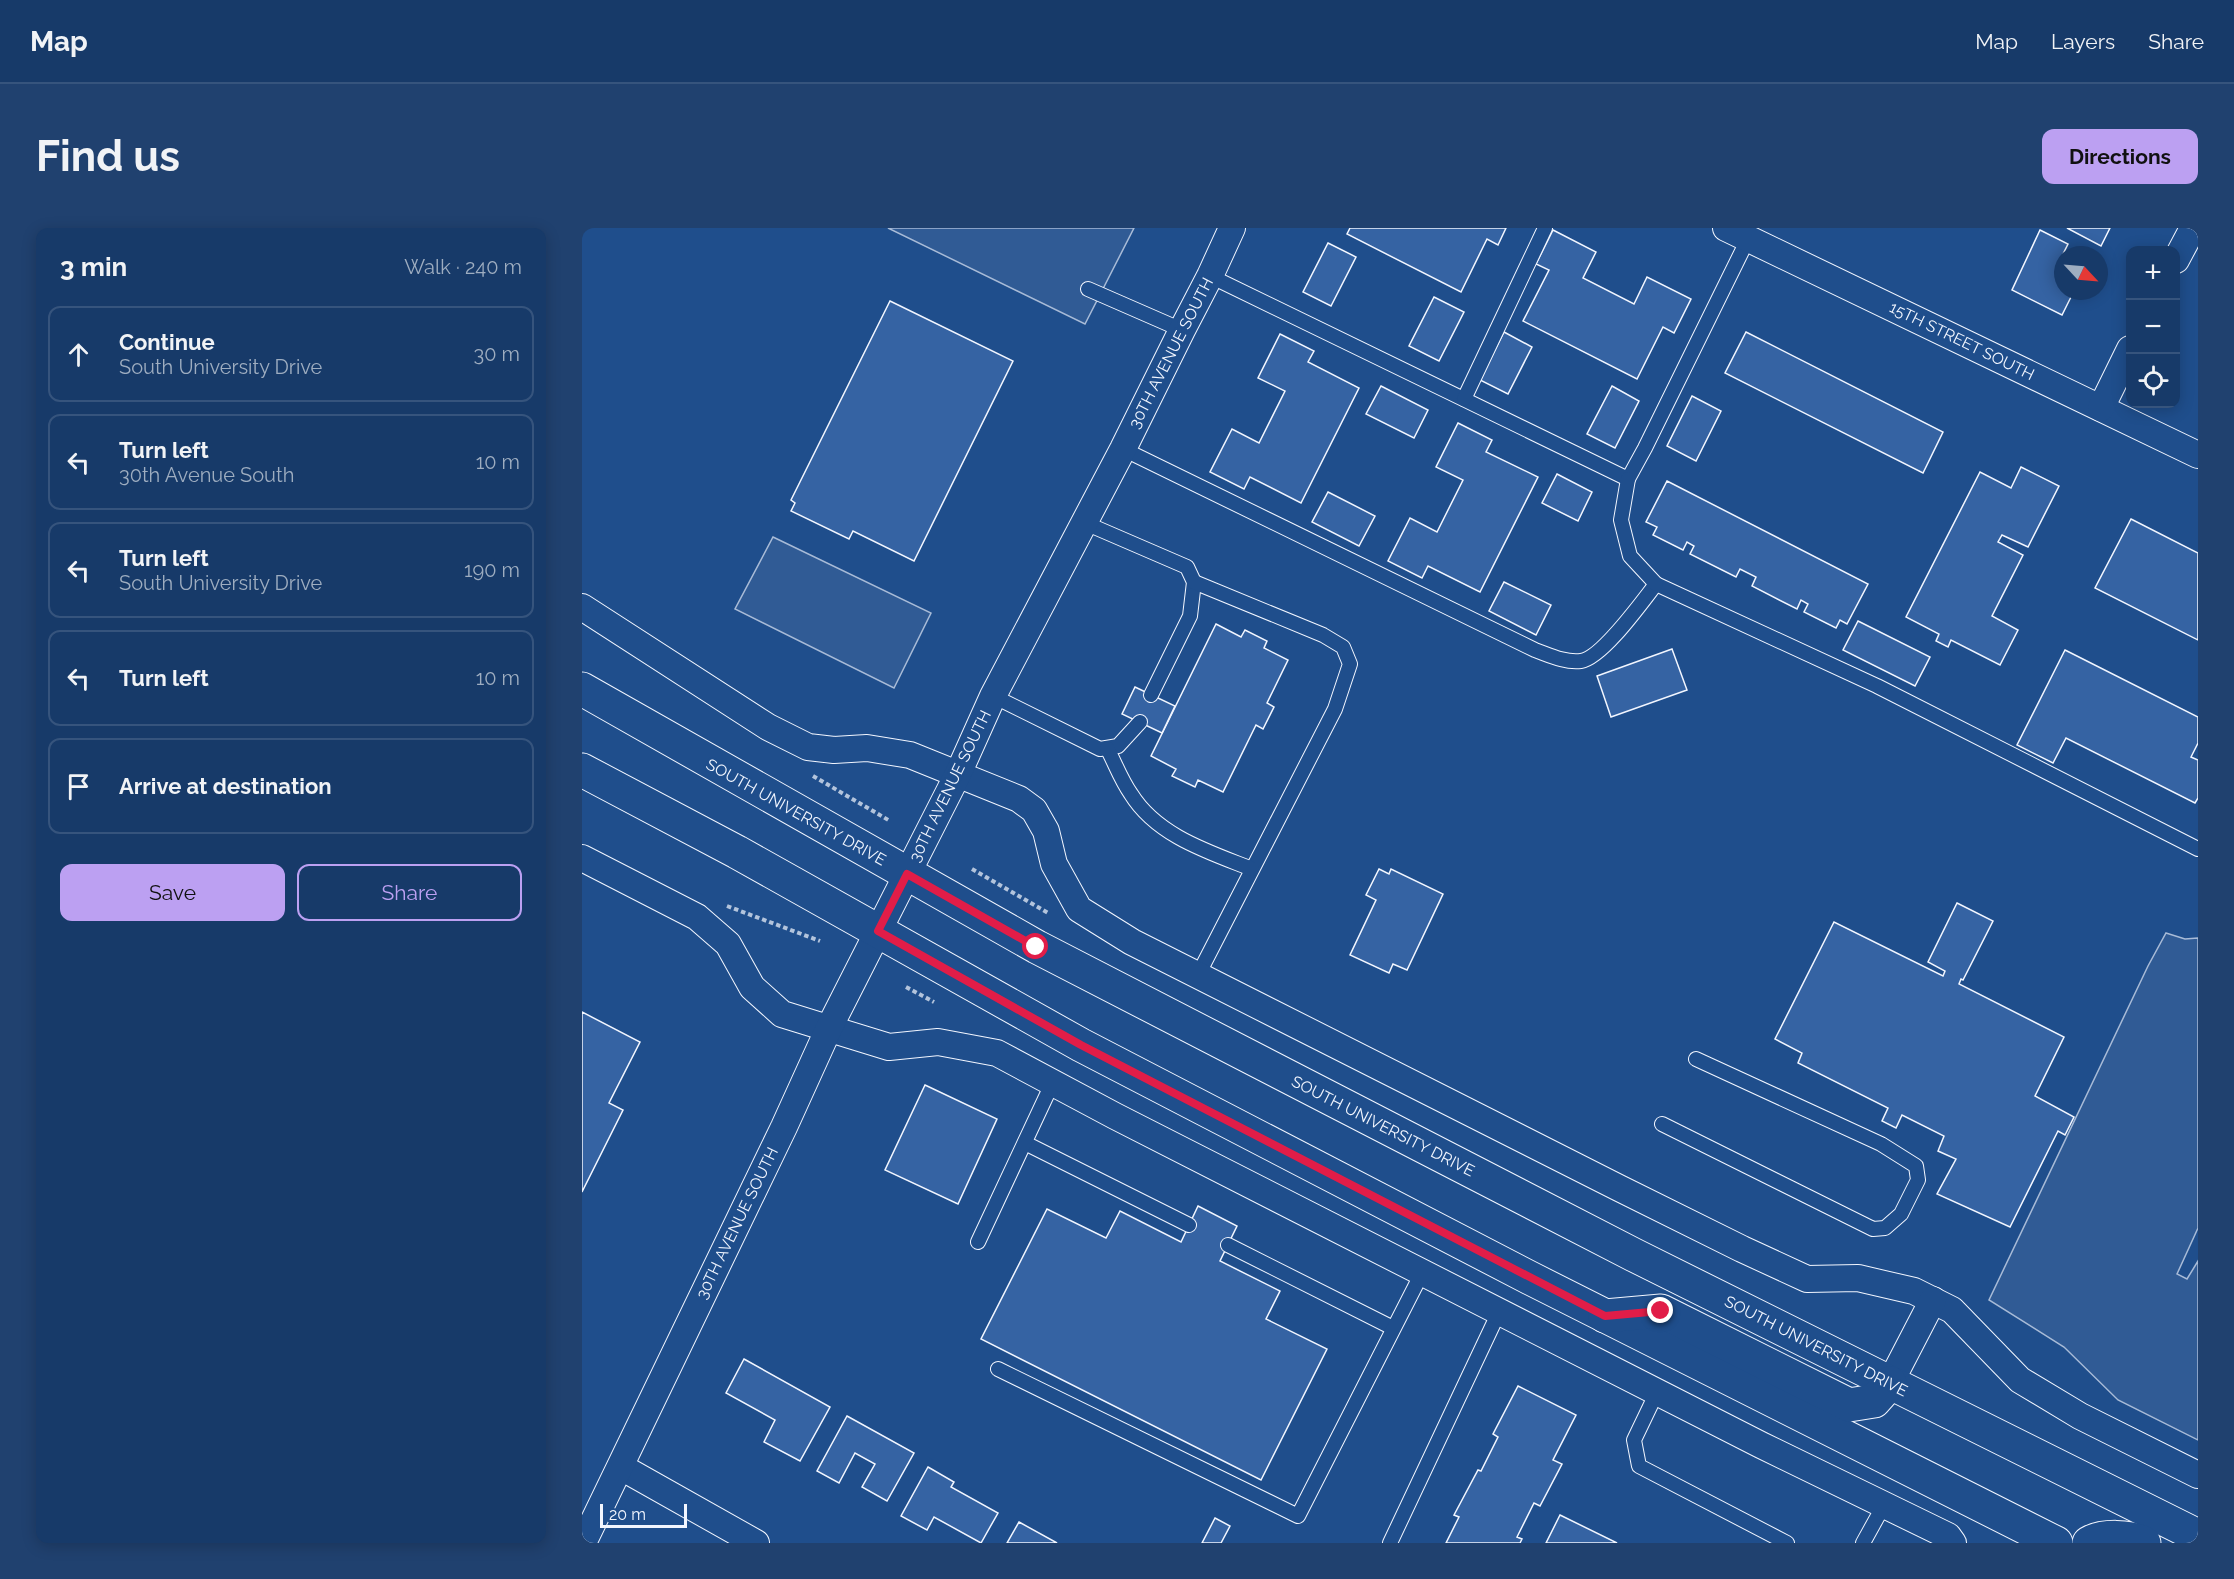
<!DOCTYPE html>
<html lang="en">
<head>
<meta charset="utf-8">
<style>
	:root { --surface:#173a69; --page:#20416f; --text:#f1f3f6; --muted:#9eadc0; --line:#36547d; --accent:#bca0f2 }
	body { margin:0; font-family:Raleway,sans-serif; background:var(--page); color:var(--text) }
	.controls { position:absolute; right:18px; top:18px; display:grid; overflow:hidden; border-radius:12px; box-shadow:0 3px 15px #0003 }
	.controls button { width:54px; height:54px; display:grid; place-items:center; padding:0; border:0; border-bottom:2px solid var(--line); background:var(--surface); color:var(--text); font:30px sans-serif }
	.compass { position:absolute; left:1472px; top:18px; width:54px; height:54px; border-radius:50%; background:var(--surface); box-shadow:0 3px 15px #0003; rotate:116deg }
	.scale { position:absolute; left:18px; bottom:15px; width:87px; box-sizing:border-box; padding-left:6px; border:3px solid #f2f6ff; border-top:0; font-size:16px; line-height:21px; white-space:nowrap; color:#f2f6ff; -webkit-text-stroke:4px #1f4e8c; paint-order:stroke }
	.stop { position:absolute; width:18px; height:18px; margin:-14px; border:4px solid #e11d48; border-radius:50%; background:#fff }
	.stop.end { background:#e11d48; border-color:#fff; box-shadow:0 2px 6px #0008 }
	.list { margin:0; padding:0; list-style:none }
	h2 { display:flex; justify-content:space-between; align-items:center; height:78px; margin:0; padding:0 24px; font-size:26px }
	h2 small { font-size:20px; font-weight:400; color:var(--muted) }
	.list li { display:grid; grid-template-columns:39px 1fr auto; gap:18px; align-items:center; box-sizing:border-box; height:96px; margin:0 12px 12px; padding:0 12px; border:2px solid var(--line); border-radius:12px }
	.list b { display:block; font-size:22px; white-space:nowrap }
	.list p { margin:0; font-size:20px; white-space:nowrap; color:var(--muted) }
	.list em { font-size:20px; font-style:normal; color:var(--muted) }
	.actions { display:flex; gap:12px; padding:18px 24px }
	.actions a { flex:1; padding:14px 0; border:2px solid var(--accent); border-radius:12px; text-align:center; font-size:21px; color:var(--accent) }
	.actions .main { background:var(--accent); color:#111 }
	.icon { flex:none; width:33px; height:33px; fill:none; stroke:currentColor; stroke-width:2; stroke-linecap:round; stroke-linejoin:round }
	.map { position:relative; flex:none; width:1616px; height:1315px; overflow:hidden; border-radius:12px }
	header { display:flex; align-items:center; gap:36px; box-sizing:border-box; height:84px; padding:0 30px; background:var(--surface); border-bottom:2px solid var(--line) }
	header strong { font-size:28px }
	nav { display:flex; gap:33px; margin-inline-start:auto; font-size:21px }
	.intro { display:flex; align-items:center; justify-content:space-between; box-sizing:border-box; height:144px; padding:0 36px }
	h1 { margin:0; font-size:42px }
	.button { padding:15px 27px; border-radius:12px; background:var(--accent); color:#111; font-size:21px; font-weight:700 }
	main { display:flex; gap:36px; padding:0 36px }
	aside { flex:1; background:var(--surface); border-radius:12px; box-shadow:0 3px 15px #0003 }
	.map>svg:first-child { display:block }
	.built { fill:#305b95; stroke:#a8bbd7; stroke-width:1.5 }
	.building { fill:#3563a3; stroke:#f2f6ff; stroke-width:1.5 }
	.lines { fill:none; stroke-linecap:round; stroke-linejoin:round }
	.service-casing { stroke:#f2f6ff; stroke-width:16 }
	.minor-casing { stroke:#f2f6ff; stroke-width:28 }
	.primary-casing { stroke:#f2f6ff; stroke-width:35 }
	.path { stroke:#b3c4dc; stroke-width:4; stroke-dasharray:4.5 3; stroke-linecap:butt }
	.service { stroke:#1f4e8c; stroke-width:14 }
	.minor { stroke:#1f4e8c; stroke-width:26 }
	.primary { stroke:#1f4e8c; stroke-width:33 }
	.route { stroke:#e11d48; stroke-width:8 }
	.labels { text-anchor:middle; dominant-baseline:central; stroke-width:4.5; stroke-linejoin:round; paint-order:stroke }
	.street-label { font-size:16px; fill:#f2f6ff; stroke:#1f4e8c }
</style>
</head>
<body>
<header>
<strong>Map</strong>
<nav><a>Map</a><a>Layers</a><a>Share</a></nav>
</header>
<div class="intro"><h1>Find us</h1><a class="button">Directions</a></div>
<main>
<aside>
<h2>3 min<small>Walk · 240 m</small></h2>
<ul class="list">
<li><svg class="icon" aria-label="ahead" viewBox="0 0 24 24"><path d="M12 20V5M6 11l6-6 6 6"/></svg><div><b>Continue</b><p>South University Drive</p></div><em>30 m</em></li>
<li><svg class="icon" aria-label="left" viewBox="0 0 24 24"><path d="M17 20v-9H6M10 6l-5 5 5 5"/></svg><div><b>Turn left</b><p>30th Avenue South</p></div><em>10 m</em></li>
<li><svg class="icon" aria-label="left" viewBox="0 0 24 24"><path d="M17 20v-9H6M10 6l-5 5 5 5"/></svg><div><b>Turn left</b><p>South University Drive</p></div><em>190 m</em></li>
<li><svg class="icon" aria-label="left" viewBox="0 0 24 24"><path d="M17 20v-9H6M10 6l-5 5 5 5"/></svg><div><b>Turn left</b></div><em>10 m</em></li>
<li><svg class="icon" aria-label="arrive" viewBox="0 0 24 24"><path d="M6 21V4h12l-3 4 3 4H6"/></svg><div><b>Arrive at destination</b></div></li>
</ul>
<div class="actions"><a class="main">Save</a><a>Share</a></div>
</aside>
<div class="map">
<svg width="1616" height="1315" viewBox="0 0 1616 1315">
	<rect width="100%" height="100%" fill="#1f4e8c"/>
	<g class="built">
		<path d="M306,0h246l-49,96z"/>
		<path d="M191,309l158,76 -37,75 -159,-79z"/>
		<path d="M1584,705l19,6 13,-1v290l-21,46 10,5 11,-18v179l-80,-40 -54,-53 -75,-47 159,-334z"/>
	</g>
	<g class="building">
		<path d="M768,0h156l-8,17 -11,-6 -26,53 -114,-58z"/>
		<path d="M1485,0h43l-9,18z"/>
		<path d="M971,2l43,22 -13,26 51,26 13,-27 44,22 -17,34 -11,-6 -26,52 -114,-58 26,-51 -13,-6z"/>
		<path d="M1458,2l28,14 -12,24 7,4v19h8l2,2 -11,22 -50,-25z"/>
		<path d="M746,15l28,14 -25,49 -28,-14z"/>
		<path d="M852,69l30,15 -25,49 -30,-15z"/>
		<path d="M308,73l123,60 -99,200 -61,-30 -4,8 -58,-28 4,-8 -4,-3z"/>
		<path d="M922,104l28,15 -24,47 -28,-14z"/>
		<path d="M1164,104l197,100 -20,41 -198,-100z"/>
		<path d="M698,106l34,17 -6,11 51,26 -58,115 -51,-26 -6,12 -34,-17 22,-43 27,14 26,-52 -27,-13z"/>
		<path d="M799,158l47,24 -14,28 -48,-24z"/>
		<path d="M1030,158l27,15 -24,47 -28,-14z"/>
		<path d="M1110,168l29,15 -25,50 -29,-15z"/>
		<path d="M876,195l34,17 -6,12 52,25 -58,115 -52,-26 -6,12 -34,-17 22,-43 27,14 26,-52 -27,-13z"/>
		<path d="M1439,239l38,19 -31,61 -26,-12 -4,7 25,13 -31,61 26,14 -18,35 -49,-25 -3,7 -12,-6 3,-7 -33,-17 74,-145 31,16z"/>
		<path d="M975,246l35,18 -14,29 -36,-18z"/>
		<path d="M1085,253l201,103 -21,40 -7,-4 -4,8 -32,-16 4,-8 -7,-4 -4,9 -45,-23 4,-9 -16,-8 -4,8 -46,-23 4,-8 -7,-4 -4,8 -30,-15 4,-8 -11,-5z"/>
		<path d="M746,264l47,24 -16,30 -47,-24z"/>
		<path d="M1549,291l67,34v87l-103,-52z"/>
		<path d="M922,354l47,23 -15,30 -47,-24z"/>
		<path d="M1276,393l72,36 -15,29 -72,-36z"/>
		<path d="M634,396l25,13 4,-7 22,11 -3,7 24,12 -21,43 7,4 -11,22 -7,-4 -33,67 -25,-12 -3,7 -23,-11 4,-7 -25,-13z"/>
		<path d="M1090,421l15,41 -76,27 -14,-41z"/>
		<path d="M1483,422l133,67v26l-7,14 7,3v38l-3,5 -129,-65 -13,25 -36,-18z"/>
		<path d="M553,459l40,19 -13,27 -40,-19z"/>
		<path d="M797,641l10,5 2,-5 52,25 -36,76 -14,-6 -4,9 -39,-18 26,-55 -10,-5z"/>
		<path d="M1375,675l36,18 -30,59 -2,-1 -2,5 105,53 -29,59 39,21 -9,18 -7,-4 -48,96 -73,-33 19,-35 -18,-8 6,-15 -42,-21 -6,13 -14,-7 6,-13 -90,-45 4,-10 -27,-14 59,-117 109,54 2,-5 -17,-9z"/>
		<path d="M0,784l58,30 -31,61 14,7 -41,82z"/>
		<path d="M343,857l72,34 -39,85 -73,-34z"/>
		<path d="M616,978l39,20 -17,35 60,30 -14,28 61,30 -66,131 -280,-141 66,-130 59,29 14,-27 61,31z"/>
		<path d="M162,1131l86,48 -30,54 -36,-19 11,-22 -49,-27z"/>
		<path d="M936,1158l58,29 -23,45 9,4 -22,42 -6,-3 -17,34 5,2 -2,4h-74l13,-26 -5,-2 24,-45 3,1 17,-34 -5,-3z"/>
		<path d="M265,1188l67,37 -27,48 -25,-14 13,-23 -20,-11 -16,30 -22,-12z"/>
		<path d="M346,1239l26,15 -3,5 47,26 -17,30 -47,-26 -7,13 -26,-14z"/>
		<path d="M978,1287l57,28h-71z"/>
		<path d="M633,1290l15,8 -9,17h-19z"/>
		<path d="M437,1294l38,21h-50z"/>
	</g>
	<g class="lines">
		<defs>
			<g id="service">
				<path d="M628,48l418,203 17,-31 103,-209"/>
				<path d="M506,61l94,41"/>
				<path d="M882,171l81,-171"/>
				<path d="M541,221l412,201c14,5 30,13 46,11 21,-3 61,-59 75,-77l221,102 321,163"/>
				<path d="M1046,251l-7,41 9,36 26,28"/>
				<path d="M503,295l102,44 7,15 -4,34 -39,79"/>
				<path d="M612,354l129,53 20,12 7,17 -15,45 -137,266"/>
				<path d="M411,468l107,53 18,-3 22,-24"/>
				<path d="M525,520c8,15 14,32 24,46 26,42 78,58 121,75"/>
				<path d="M1080,896l211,105 12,-1 16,-14 17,-34 -2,-14 -35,-22 -185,-85"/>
				<path d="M443,915l164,82"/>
				<path d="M396,1014l74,-158"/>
				<path d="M646,1017l165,83"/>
				<path d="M416,1141l300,147 124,-243"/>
				<path d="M1075,1164l-23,48 5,26 148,77"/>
				<path d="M808,1315l109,-231"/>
				<path d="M1281,1315l21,-38"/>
			</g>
			<g id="minor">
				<path d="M1144,0l472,227"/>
				<path d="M1594,32l17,-32"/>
				<path d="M1519,180l29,-59"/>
				<path d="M0,379l186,120 40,20 26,3 33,-2 43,7 109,44 15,11 12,21 8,33 25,45 53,33 487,246 123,61 65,30 51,-1 56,13 38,19 68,70 60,36 118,59"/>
				<path d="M0,630l115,59 31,27 24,43 30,27 107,33 49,-5 59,11 118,63 646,329 187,91 5,7"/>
				<path d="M1308,1155l43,-83"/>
				<path d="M39,1239l135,76"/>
				<path d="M1,1315l201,-416 45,-99 129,-254 35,-78 130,-247 59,-119 28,-54 22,-48"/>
			</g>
			<g id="primary">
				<path d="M0,461l455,258 597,308 564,281"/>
				<path d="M0,542l155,82 344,193 449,233 526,265"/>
				<path d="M1023,1088l56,-5 188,94 25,-4 16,-18"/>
				<path d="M1507,1315c13,-8 42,-7 55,0"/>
			</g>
		</defs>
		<use href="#service" class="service-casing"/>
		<use href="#minor" class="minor-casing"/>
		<use href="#primary" class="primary-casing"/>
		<g class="path">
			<path d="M231,548l77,45"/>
			<path d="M390,641l76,44"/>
			<path d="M145,678l93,35"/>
			<path d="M324,759l28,15"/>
		</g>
		<use href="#service" class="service"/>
		<use href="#minor" class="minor"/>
		<use href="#primary" class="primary"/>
	</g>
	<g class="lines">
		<path class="route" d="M454,719l-129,-73 -29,57 203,114 524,271 56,-5"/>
	</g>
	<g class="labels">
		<g class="street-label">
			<text transform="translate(1380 113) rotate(26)">15TH STREET SOUTH</text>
			<text transform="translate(589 125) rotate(-63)">30TH AVENUE SOUTH</text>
			<text transform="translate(368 558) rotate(-64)">30TH AVENUE SOUTH</text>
			<text transform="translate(214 584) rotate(29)">SOUTH UNIVERSITY DRIVE</text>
			<text transform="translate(801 898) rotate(27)">SOUTH UNIVERSITY DRIVE</text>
			<text transform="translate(155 995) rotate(-64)">30TH AVENUE SOUTH</text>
			<text transform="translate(1234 1118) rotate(27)">SOUTH UNIVERSITY DRIVE</text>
		</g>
	</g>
</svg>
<div class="controls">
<button>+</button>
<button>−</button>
<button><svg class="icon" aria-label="locate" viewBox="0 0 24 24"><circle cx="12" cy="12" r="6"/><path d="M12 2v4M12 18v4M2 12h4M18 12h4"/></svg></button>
</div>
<svg class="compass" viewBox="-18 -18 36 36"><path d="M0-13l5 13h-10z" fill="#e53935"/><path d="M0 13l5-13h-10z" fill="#9eadc0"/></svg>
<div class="scale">20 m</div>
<div class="stop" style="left:454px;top:719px"></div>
<div class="stop end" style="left:1079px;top:1083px"></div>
</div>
</main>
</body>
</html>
